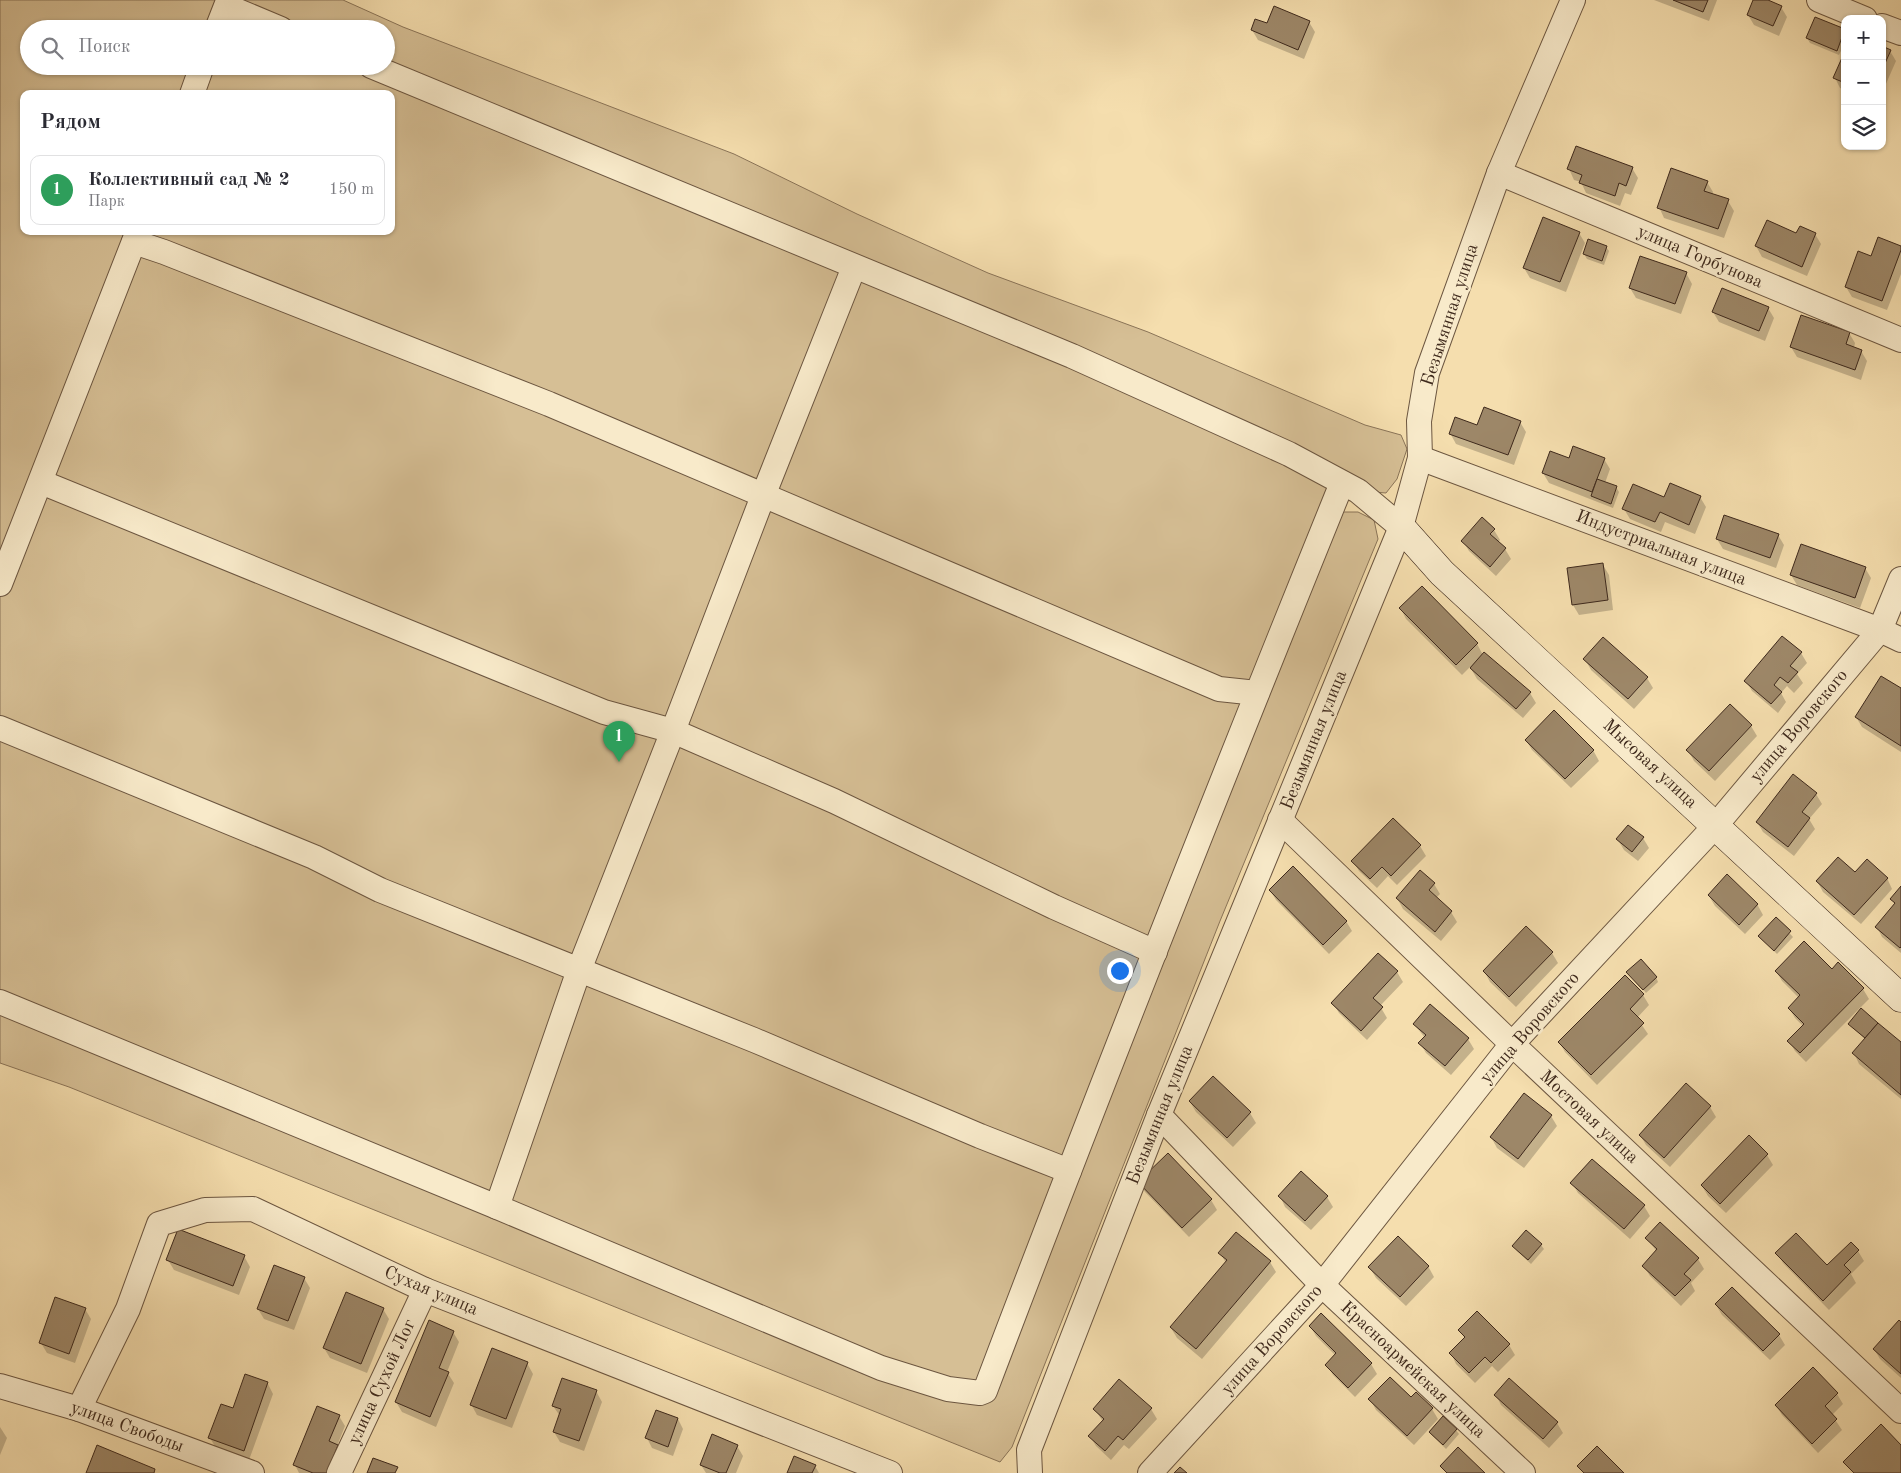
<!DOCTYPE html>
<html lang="ru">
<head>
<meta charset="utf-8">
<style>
	:root { --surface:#fff; --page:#f7f7f7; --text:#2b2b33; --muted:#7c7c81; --line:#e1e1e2; --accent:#0b8043 }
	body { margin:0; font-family:"Old Standard TT",serif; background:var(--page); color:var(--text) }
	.controls { position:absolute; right:15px; top:15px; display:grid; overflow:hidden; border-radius:10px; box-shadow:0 1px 4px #0004 }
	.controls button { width:45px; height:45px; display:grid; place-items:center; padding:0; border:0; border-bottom:1px solid var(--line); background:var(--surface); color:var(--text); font:25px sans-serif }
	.you { position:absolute; left:1119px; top:970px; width:18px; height:18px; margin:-12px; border:4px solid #fff; border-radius:50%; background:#1a73e8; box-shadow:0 0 0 8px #1a73e833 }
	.badge { display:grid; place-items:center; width:32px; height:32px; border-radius:50%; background:var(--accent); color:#fff; font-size:16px; font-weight:700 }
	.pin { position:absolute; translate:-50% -41px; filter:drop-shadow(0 1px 2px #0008) }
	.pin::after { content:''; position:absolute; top:26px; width:18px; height:15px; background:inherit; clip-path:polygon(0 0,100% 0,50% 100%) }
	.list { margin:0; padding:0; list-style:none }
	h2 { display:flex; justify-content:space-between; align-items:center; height:65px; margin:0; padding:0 20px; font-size:21px }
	h2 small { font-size:16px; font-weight:400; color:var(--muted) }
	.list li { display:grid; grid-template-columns:32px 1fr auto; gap:15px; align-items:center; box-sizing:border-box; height:70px; margin:0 10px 10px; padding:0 10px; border:1px solid var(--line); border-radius:10px }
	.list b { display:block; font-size:19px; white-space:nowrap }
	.list p { margin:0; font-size:16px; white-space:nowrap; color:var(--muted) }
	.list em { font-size:16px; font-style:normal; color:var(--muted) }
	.icon { flex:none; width:28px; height:28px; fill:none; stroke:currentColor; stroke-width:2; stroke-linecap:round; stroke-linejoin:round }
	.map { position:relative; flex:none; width:1901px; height:1473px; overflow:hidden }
	.search { position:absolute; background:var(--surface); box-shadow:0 1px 4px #0004; left:20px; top:20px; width:375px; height:55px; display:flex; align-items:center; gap:12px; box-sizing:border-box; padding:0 18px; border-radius:28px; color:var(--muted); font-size:19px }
	.panel { position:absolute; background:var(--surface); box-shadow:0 1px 4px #0004; left:20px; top:90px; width:375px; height:145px; border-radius:10px }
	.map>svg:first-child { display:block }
	.green { fill:#d6bf95; stroke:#8a7458; fill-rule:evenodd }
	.shadow { fill:#0003 }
	.building { fill:#9d8768; stroke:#3e291c }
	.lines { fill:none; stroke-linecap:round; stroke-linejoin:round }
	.street-casing { stroke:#6c5640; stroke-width:26 }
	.secondary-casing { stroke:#3e291c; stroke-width:29 }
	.street { stroke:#f8eaca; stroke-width:24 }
	.secondary { stroke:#f8eaca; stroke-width:28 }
	.labels { text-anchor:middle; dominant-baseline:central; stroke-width:5; stroke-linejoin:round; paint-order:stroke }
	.street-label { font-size:18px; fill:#3e291c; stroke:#f8eaca }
</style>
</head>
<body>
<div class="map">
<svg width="1901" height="1473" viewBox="0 0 1901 1473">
	<rect width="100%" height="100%" fill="#f5deae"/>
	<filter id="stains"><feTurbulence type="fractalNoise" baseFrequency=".004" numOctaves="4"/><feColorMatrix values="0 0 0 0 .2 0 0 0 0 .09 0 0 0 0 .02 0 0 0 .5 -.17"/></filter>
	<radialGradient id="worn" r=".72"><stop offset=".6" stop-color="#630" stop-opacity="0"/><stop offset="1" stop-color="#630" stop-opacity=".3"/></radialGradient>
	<path class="green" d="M0,0h343l60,27 331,127 123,60 131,59 160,59 217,93 36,10 6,14 -10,30 -11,14 -12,-1 -17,-10 -20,30h21l16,8 4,19 -158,382 -208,526 -12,15 -931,-375 -69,-24zM29,29h357v37h-357zM24,94h367v137h-367z"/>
	<g class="shadow">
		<path d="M1654,0h63l-8,21z"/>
		<path d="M1754,0h10l17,7 6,10 -8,19 -25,-11 -6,-10z"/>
		<path d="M1816,18l29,12v12l-6,13 -29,-12 -3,-5z"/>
		<path d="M1309,22l6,10 -11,27 -46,-19 -6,-10 16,-5z"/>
		<path d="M1882,48l8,3 6,10 -14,32z"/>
		<path d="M1845,54v36l-5,-2 -5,-10z"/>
		<path d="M1632,168l6,10 -7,17 -6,-2 -5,13 -34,-13 -5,-11 -7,-2 -5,-11z"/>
		<path d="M1707,182l6,10 -1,3 16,6 6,10 -10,27 -60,-20 -5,-11z"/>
		<path d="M1579,233l6,10 -19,49 -36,-14 -6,-10z"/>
		<path d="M1797,234h18l6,10 -14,32 -45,-19 -6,-11z"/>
		<path d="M1606,247l3,4 -5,14 -17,-6 -3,-5z"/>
		<path d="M1901,247v27l-14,36 -35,-13 -6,-10z"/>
		<path d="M1686,273l6,11 -11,30 -45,-16 -6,-10z"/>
		<path d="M1768,308l6,10 -9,23 -46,-19 -6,-10z"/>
		<path d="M1849,333l6,10 -1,5 7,3 6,10 -6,19 -64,-23 -6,-10z"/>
		<path d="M1520,422l6,10 -12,33 -58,-21 -6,-11 28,-6z"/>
		<path d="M1604,459l6,10 -5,14 11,4 3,5 -6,16 -64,-25 -6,-10z"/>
		<path d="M1700,497l6,10 -11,27 -30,-12 -4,10 -31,-13 -6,-10 41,-11z"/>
		<path d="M1494,530l6,10 -2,2 7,7 6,10 -15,17 -27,-25 -6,-10z"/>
		<path d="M1778,535l6,10 -8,23 -53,-19 -6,-10z"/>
		<path d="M1603,565l6,10 4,35 -34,5 -6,-10z"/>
		<path d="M1865,568l6,10 -11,30 -63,-23 -6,-10z"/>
		<path d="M1401,609l76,35 6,11 1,-1 46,39 6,10 -13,15 -46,-39 -7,-12 -8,8 -56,-56z"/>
		<path d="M1801,653l6,10 -10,11 6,9 -9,10 -7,-7 -6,7 5,9 -8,11 -26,-22 -6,-10z"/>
		<path d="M1585,659l62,19 6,10 -19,21 -43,-39z"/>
		<path d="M1901,690v62l-39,-25 -6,-10z"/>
		<path d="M1730,706l21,20 6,10 -42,45 -21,-20 -6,-11z"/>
		<path d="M1526,740l67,10 6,11 -28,27 -39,-38z"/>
		<path d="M1816,794l6,10 -13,15 6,10 -21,27 -31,-24 -6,-10z"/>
		<path d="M1643,838l6,10 -11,13 -14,-11 -6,-10z"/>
		<path d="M1420,846l6,10 -29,29 -9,-9 -11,12 -18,-17 -6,-10z"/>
		<path d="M1855,874l32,4 5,11 -31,35 -38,-32 -6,-11z"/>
		<path d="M1434,884l6,10 -4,4 15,14 6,10 -16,19 -38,-32 -6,-11z"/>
		<path d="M1901,888v65l-19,-16 -5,-10 18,-22 -3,-6z"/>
		<path d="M1270,890l76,31 6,10 -23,23 -53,-54z"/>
		<path d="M1709,896l48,8 6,11 -18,19 -30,-28z"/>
		<path d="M1776,919l17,18 -16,17 -18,-18z"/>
		<path d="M1527,928l25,25 6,10 -42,44 -26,-25 -6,-11z"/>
		<path d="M1832,970l31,19 6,10 -63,63 -11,-11 -6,-10 14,-15 -8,-8 -6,-10 10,-10 -17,-17 -6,-10z"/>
		<path d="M1397,972l6,10 -23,24 7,12 -20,22 -28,-27 -6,-10z"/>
		<path d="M1628,972l28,5 2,5 -12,11z"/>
		<path d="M1625,977l18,18 6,10 -12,13 11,16 -51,51 -32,-33 -6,-10z"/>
		<path d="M1430,1006l38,33 6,10 -23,26 -25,-22 -6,-10 5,-5 -11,-14z"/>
		<path d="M1850,1024l51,20v55l-42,-35 -5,-11 11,-14 -12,-11z"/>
		<path d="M1686,1085l24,22 6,10 -46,50 -24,-22 -6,-10z"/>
		<path d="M1190,1102l60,11 6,10 -23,24 -37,-35z"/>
		<path d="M1551,1116l6,10 -33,42 -27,-20 -6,-11z"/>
		<path d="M1750,1137l17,18 6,10 -47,48 -18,-17 -6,-10z"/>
		<path d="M1301,1173l26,24 6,10 -22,23 -26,-23 -5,-11z"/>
		<path d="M1139,1182l72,18 6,10 -28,27 -44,-45z"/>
		<path d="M1572,1183l72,23 6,10 -20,23 -52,-46z"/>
		<path d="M1660,1224l38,35 6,10 -13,14 4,8 -14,15 -31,-30 -6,-10 13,-14 -10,-14z"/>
		<path d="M1541,1245l3,4 -13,15 -14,-13 -3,-5z"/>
		<path d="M1858,1251l6,10 -13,13 5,9 -27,27 -46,-47 -6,-10 50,14z"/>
		<path d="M1220,1253l50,9 6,10 -74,87 -25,-21 -6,-10 55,-65z"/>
		<path d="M244,1256l6,11 -11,28 -65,-25 -6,-10z"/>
		<path d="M1428,1266l6,11 -28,29 -30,-28 -6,-10z"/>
		<path d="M304,1278l6,10 -16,42 -30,-11 -6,-10z"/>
		<path d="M1716,1305l63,30 6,10 -15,15 -48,-45z"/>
		<path d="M85,1309l6,10 -16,44 -28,-10 -6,-10z"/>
		<path d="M383,1309l6,10 -22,54 -37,-15 -6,-10z"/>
		<path d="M1321,1315l50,49 6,10 -22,23 -22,-22 -6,-10 9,-9 -20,-20 -6,-10z"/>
		<path d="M1901,1323v55l-21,-19 -6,-10z"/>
		<path d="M1460,1330l49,15 6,10 -17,17 -6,-6 -17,17 -19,-19 -5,-11 14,-14z"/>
		<path d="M453,1332l6,10 -12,30 7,11 -18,44 -34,-15 -6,-10z"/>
		<path d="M527,1363l6,11 -21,54 -35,-13 -6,-11z"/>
		<path d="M246,1376l22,8 5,10 -24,66 -33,-12 -6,-10 23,-28z"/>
		<path d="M596,1391l6,11 -18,49 -24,-9 -6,-10 6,-16 -7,-10z"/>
		<path d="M1416,1394l16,15 6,10 -24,26 -38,-35 -6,-11h41z"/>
		<path d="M1837,1394l6,10 -11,11 10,15 -24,23 -36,-38 -6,-10z"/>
		<path d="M1496,1395l61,28 6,10 -14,15 -48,-43z"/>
		<path d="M1095,1409h56l6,10 -28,30 -5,-4 -13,15 -15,-14 -6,-10 13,-14z"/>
		<path d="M339,1416l6,10 -8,20 6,10 -6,17h-38l-4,-8z"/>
		<path d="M678,1419l5,10 -10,27 -21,-8 -5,-10z"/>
		<path d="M0,1427l7,11 -7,17z"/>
		<path d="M1456,1430l3,4 -13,15 -13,-13 -3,-4z"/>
		<path d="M737,1446l6,10 -7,17h-30l-5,-8z"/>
		<path d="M815,1466l4,7h-31z"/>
	</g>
	<g class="building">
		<path d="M1673,0h35l-5,12z"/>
		<path d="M1753,0h15l14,6 -9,20 -26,-11z"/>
		<path d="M1274,6l36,15 -12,29 -47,-20 4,-11 12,4z"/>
		<path d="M1815,17l30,12 -8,22 -31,-13z"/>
		<path d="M1882,46l9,4 -9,20z"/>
		<path d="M1845,51v32l-12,-5z"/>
		<path d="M1576,146l57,21 -7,19 -7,-3 -4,13 -36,-13 3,-8 -15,-6z"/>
		<path d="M1671,168l37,13 -4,10 25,8 -11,30 -61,-21z"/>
		<path d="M1543,217l37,15 -20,50 -37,-14z"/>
		<path d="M1767,220l29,13 4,-7 16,7 -14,34 -47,-21z"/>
		<path d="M1878,237l23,9v4l-19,51 -37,-14 13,-36 13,5z"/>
		<path d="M1588,239l19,7 -5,15 -19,-7z"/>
		<path d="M1640,256l47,16 -12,32 -46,-16z"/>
		<path d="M1722,288l47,19 -10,24 -47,-19z"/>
		<path d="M1801,315l49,17 -4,12 16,6 -7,20 -65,-23z"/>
		<path d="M1484,407l37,14 -13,34 -59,-21 6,-17 22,8z"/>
		<path d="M1573,446l32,12 -13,34 -50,-19 8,-22 19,7z"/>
		<path d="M1597,479l20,7 -6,18 -20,-8z"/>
		<path d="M1670,483l31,13 -12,29 -29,-13 -5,10 -33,-13 11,-25 31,13z"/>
		<path d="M1724,515l55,19 -9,24 -54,-19z"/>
		<path d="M1482,517l13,12 -5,5 16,14 -16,19 -29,-26z"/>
		<path d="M1801,544l65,23 -11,31 -65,-23z"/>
		<path d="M1603,563l5,37 -36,5 -5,-37z"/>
		<path d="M1422,586l56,57 -22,22 -57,-57z"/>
		<path d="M1782,636l20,16 -12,14 8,6 -10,11 -8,-6 -6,8 8,7 -11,12 -27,-23z"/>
		<path d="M1603,637l45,40 -20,22 -45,-40z"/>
		<path d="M1484,652l47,40 -15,17 -46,-41z"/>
		<path d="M1881,676l20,12v58l-46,-29z"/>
		<path d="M1730,704l22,21 -43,46 -23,-21z"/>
		<path d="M1554,710l40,40 -29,29 -40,-39z"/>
		<path d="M1793,774l24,19 -15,19 8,6 -22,29 -32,-25z"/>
		<path d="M1393,818l28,27 -30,31 -9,-9 -12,12 -19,-18z"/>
		<path d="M1628,825l16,12 -12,15 -16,-13z"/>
		<path d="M1838,857l17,15 12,-13 21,19 -34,37 -38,-34z"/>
		<path d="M1293,866l54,55 -24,24 -54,-55z"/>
		<path d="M1420,870l15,13 -6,7 23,21 -17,21 -39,-34z"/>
		<path d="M1727,874l31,30 -19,21 -31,-30z"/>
		<path d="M1901,886v61l-1,1 -25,-21 20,-24 -5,-4z"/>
		<path d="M1776,917l15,14 -17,20 -16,-15z"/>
		<path d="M1526,926l27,26 -44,45 -26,-26z"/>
		<path d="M1804,941l28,28 6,-7 26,26 -64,65 -13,-12 17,-17 -16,-16 12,-13 -25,-24z"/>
		<path d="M1378,953l20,18 -25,27 10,9 -22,24 -30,-28z"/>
		<path d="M1641,959l16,18 -14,13 -17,-18z"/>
		<path d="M1625,975l19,19 -14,15 14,14 -53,52 -33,-33z"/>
		<path d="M1430,1004l39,34 -24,28 -27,-23 8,-8 -13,-11z"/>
		<path d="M1861,1008l17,15 -13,15 -17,-14z"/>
		<path d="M1878,1023l23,19v53l-49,-42z"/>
		<path d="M1213,1076l38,36 -24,26 -38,-37z"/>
		<path d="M1686,1083l25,23 -47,52 -25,-23z"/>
		<path d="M1524,1093l28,22 -34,44 -28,-22z"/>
		<path d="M1749,1135l19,19 -48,50 -19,-19z"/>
		<path d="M1168,1153l44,46 -30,29 -44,-46z"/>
		<path d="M1592,1159l53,46 -21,24 -54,-46z"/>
		<path d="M1301,1171l27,25 -23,25 -27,-25z"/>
		<path d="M1660,1222l39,36 -15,16 7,6 -16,16 -33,-30 15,-17 -12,-11z"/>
		<path d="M178,1229l67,26 -12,31 -67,-26z"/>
		<path d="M1526,1230l16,14 -14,16 -16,-14z"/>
		<path d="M1236,1232l35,29 -75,88 -26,-22 57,-67 -9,-7z"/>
		<path d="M1796,1233l31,32 24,-23 8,8 -15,15 7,7 -28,29 -48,-48z"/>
		<path d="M1398,1236l31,30 -29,31 -32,-30z"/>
		<path d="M274,1265l31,12 -17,44 -31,-12z"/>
		<path d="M1732,1287l48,47 -17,17 -48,-47z"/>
		<path d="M346,1292l38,16 -23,56 -38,-16z"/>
		<path d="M55,1297l31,11 -17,46 -30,-11z"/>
		<path d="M1477,1311l33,33 -19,19 -6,-6 -16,16 -20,-20 16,-16 -7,-7z"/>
		<path d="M1321,1313l51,50 -24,25 -23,-23 11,-12 -27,-27z"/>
		<path d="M429,1320l25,11 -15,37 10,4 -19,45 -35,-15z"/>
		<path d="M1899,1320l2,2v52l-28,-25z"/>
		<path d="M492,1348l36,14 -22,57 -36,-14z"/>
		<path d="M1813,1367l25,26 -13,13 12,13 -25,25 -37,-39z"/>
		<path d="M245,1374l23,8 -24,69 -36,-13 13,-34 12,4z"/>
		<path d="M1390,1377l21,20 5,-5 17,16 -26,28 -39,-37z"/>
		<path d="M562,1378l35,12 -18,51 -26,-9 8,-23 -9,-3z"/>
		<path d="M1509,1378l49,44 -15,17 -49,-44z"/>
		<path d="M1119,1379l33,29 -29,32 -5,-4 -13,15 -17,-15 16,-17 -11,-10z"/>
		<path d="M317,1406l23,9 -11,26 9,4 -11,28h-14l-20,-8z"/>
		<path d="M656,1410l22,8 -10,29 -23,-9z"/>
		<path d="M1443,1416l14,13 -14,16 -14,-13z"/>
		<path d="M1881,1424l20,21v28h-47l-11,-11z"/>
		<path d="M712,1434l26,11 -12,28h-6l-20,-8z"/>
		<path d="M97,1445l58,24 -1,4h-68z"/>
		<path d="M1597,1446l27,27h-40l-7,-7z"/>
		<path d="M1458,1447l27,26h-38l-7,-7z"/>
		<path d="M794,1456l22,9 -4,8h-25z"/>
		<path d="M373,1458l25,9 -3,6h-28z"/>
		<path d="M1180,1467l7,6h-13z"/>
	</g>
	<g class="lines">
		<defs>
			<g id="street">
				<path d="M1819,0l46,19"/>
				<path d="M1882,26l19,7"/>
				<path d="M217,29l9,-23 55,23"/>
				<path d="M371,66l701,290 217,98 69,37 43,36"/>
				<path d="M192,94l10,-28"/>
				<path d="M1499,173l402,167"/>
				<path d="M134,242l30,10 385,152 670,285 38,4"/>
				<path d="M1420,458l460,172 21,10"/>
				<path d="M41,482l563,230 69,19 161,70 220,106 101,45"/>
				<path d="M0,584l138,-353"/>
				<path d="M0,728l314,129 66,33 374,150 226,96 89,35"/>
				<path d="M1280,820l232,224 389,367"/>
				<path d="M0,1002l497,205 384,161 67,21 32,4 5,-2c115,-304 235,-607 357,-908"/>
				<path d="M1159,1115l163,170 201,188"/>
				<path d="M497,1207l82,-237 94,-239 90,-235 91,-229"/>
				<path d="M0,1386l79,23 173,64"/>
				<path d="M79,1409l49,-100 31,-85 46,-14 48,-1 172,81 465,183"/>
				<path d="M339,1473l86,-183"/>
				<path d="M1030,1473l-1,-23 130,-335 242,-588 19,-69 -1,-37 8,-48 72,-200 74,-173"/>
				<path d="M1150,1473l172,-188 190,-241 204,-219 164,-195 21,-51"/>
			</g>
			<path id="secondary" d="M1401,527l41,46 459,425"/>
		</defs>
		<use href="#street" class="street-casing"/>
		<use href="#secondary" class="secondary-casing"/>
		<use href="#street" class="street"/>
		<use href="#secondary" class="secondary"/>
	</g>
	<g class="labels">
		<g class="street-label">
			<text transform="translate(1700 257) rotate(23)">улица Горбунова</text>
			<text transform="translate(1450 315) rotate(-72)">Безымянная улица</text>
			<text transform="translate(1661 548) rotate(21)">Индустриальная улица</text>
			<text transform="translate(1799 726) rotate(-50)">улица Воровского</text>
			<text transform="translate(1314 740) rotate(-68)">Безымянная улица</text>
			<text transform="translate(1650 764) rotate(43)">Мысовая улица</text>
			<text transform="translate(1530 1028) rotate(-49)">улица Воровского</text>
			<text transform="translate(1160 1115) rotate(-68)">Безымянная улица</text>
			<text transform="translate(1589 1117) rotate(43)">Мостовая улица</text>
			<text transform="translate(431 1291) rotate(23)">Сухая улица</text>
			<text transform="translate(1272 1340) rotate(-48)">улица Воровского</text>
			<text transform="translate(1413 1370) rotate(43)">Красноармейская улица</text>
			<text transform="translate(382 1382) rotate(-65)">улица Сухой Лог</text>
			<text transform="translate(127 1427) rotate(20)">улица Свободы</text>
		</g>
	</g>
	<rect width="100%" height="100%" filter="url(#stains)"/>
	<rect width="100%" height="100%" fill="url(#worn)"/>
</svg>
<div class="controls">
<button>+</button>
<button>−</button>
<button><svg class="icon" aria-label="layers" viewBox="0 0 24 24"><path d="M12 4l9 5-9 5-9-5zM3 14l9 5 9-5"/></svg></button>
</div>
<div class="you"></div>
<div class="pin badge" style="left:619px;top:762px;background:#2e9e5b">1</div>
<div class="search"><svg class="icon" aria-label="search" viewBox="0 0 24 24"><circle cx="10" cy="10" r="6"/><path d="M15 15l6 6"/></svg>Поиск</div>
<section class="panel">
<h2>Рядом<small></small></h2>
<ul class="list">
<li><span class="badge" style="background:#2e9e5b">1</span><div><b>Коллективный сад № 2</b><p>Парк</p></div><em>150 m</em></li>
</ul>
</section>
</div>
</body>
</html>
